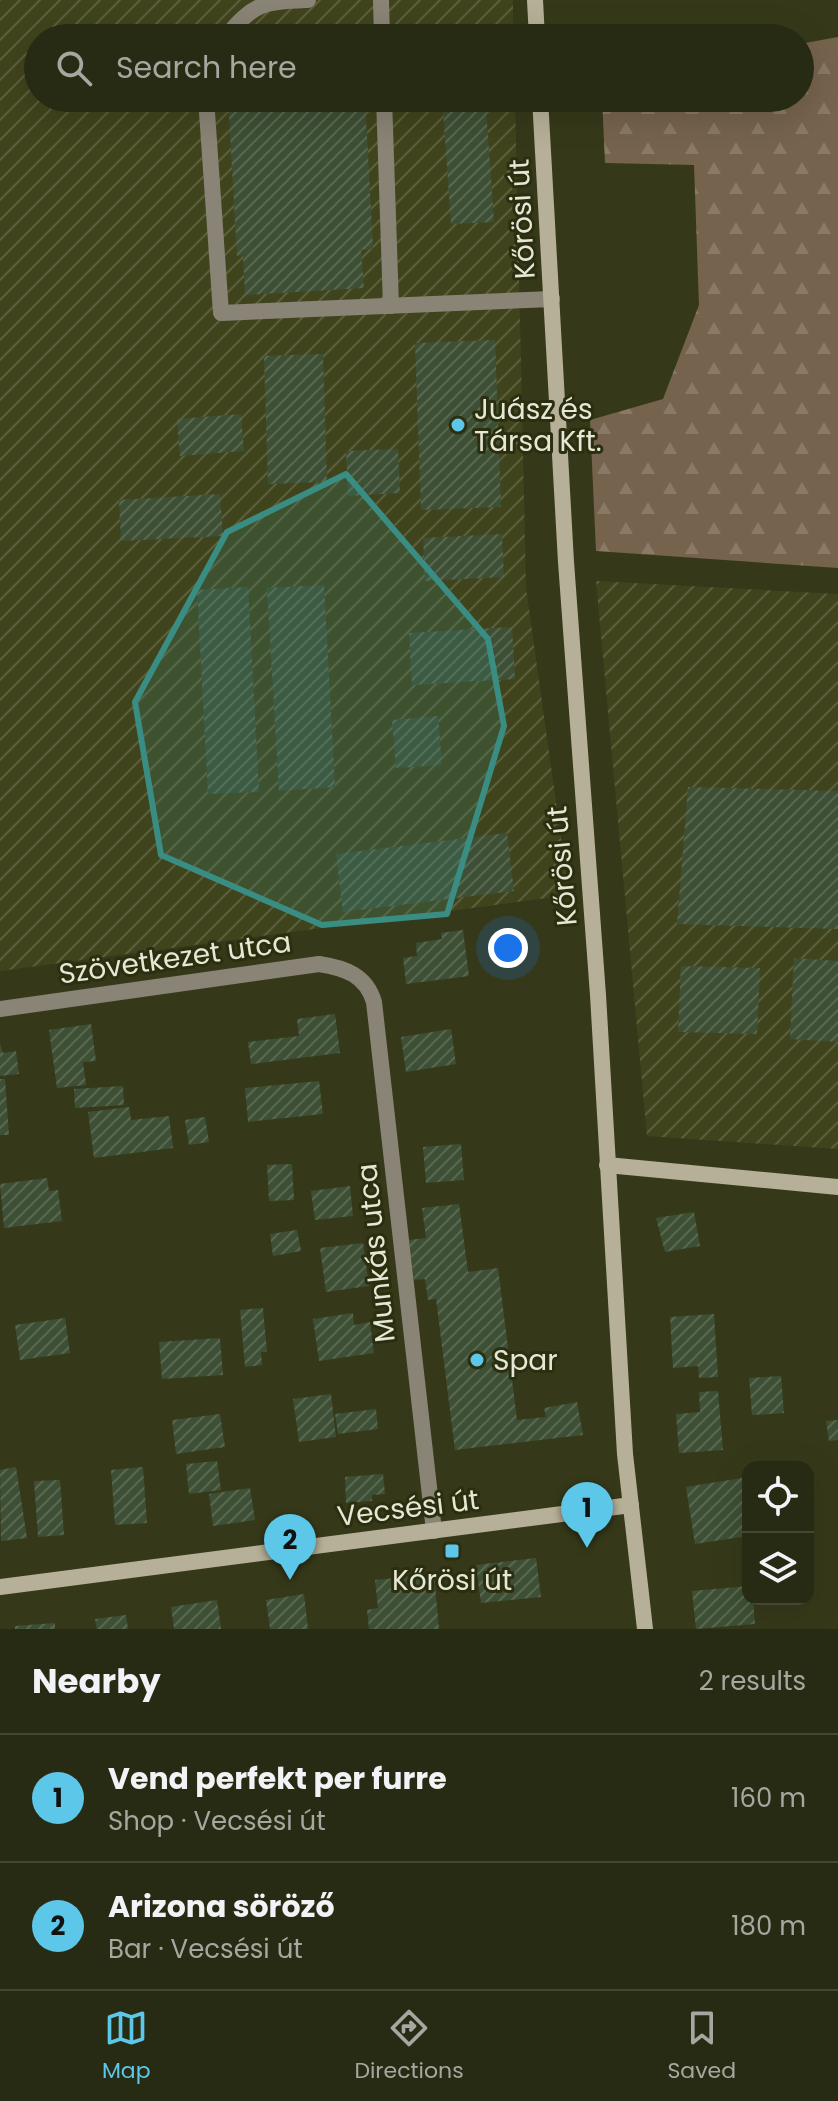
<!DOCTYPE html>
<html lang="en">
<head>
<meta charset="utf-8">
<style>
	:root { --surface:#282b13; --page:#343721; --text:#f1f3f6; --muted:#a5a7a0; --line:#444733; --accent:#5cc7e8 }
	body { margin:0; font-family:Poppins,sans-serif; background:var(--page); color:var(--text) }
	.controls { position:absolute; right:24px; bottom:24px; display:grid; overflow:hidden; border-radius:16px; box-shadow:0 8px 32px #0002 }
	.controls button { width:72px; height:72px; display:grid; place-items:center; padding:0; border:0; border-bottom:2px solid var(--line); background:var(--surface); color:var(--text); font:40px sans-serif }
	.you { position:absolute; left:508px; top:948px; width:28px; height:28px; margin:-20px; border:6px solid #fff; border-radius:50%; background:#1a73e8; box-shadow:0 0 0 12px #1a73e833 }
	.badge { display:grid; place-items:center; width:52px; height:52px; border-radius:50%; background:var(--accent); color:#111; font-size:26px; font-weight:700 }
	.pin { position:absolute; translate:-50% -66px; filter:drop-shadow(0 2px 4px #0008) }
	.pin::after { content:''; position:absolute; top:42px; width:28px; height:24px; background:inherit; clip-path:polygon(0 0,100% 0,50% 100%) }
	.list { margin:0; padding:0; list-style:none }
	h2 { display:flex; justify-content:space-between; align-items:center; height:104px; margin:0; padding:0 32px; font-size:34px }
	h2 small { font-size:26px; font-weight:400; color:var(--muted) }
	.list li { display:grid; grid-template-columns:52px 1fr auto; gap:24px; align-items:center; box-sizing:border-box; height:128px; padding:0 32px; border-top:2px solid var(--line) }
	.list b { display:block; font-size:30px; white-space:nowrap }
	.list p { margin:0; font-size:26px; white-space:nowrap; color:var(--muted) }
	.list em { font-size:26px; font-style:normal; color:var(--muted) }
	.icon { flex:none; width:44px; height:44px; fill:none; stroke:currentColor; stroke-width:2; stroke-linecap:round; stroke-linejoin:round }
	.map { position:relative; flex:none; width:838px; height:1629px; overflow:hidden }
	.search { position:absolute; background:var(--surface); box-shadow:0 8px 32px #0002; left:24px; right:24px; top:24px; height:88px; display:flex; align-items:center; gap:20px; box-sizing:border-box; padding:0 28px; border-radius:44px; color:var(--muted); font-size:30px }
	.sheet { height:360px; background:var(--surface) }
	nav { display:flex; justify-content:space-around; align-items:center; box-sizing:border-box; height:112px; border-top:2px solid var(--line); background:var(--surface); font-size:22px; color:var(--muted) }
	nav a { display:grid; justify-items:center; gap:4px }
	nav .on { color:var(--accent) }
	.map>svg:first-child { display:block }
	.industrial { fill:url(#industrial-furrows) }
	.forest { fill:url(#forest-firs) }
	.building { fill:url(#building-hatch) }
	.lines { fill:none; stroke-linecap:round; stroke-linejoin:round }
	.service { stroke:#898475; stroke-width:16 }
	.minor { stroke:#898475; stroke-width:16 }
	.secondary { stroke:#b7b098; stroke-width:16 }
	.marked { fill:#3a8d83; fill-opacity:0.2; stroke:#3a8d83; stroke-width:6; stroke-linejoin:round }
	.poi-dot { fill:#5cc7e8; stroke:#2c2f0f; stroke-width:3 }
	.labels { text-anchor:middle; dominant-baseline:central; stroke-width:6; stroke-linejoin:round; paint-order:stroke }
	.street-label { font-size:28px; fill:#e5e8d5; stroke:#2c2f0f }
	.poi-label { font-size:28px; fill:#e5e8d5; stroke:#2c2f0f; text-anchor:start }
</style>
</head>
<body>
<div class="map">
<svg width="838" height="1629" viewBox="0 0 838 1629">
	<defs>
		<pattern id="industrial-furrows" width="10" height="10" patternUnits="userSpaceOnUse" patternTransform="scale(2)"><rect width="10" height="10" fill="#40441c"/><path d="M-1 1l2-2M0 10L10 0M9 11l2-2" fill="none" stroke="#5b5f3c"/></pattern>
		<pattern id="forest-firs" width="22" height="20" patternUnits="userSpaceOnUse" patternTransform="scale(2)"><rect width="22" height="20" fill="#76634d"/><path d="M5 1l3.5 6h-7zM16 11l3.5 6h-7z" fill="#897966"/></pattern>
		<pattern id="building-hatch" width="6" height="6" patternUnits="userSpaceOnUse" patternTransform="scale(2)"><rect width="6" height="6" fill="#3d4f34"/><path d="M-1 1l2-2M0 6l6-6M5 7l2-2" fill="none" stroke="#596850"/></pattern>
	</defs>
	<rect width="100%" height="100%" fill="#363919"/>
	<g class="industrial">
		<path d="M0,0h513v38h-475v60h477l11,490 43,307 -569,76z"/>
		<path d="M596,581l242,13v555l-191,-13z"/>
	</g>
	<path class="forest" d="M838,37v531l-242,-17 -6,-131 73,-21 36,-94 -5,-140 -89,-2 -3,-65h198v-54z"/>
	<g class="building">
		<path d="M228,98h137l8,151 -12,1 3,38 -119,7 -2,-40 -6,1z"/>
		<path d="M486,108l8,114 -43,2 -8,-114z"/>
		<path d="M495,340l6,167 -80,3 -6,-167z"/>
		<path d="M323,354l4,128 -59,2 -4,-128z"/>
		<path d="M241,414l3,37 -64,5 -3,-37z"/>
		<path d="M398,449l2,44 -52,3 -2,-45z"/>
		<path d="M220,494l3,42 -102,5 -2,-41z"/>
		<path d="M502,534l2,43 -79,4 -2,-43z"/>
		<path d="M324,585l11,202 -56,4 -12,-203z"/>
		<path d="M248,587l11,205 -51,2 -11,-204z"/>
		<path d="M512,627l3,52 -103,6 -3,-52z"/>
		<path d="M438,716l4,49 -46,3 -4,-48z"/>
		<path d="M688,787l150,4v138l-161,-5z"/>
		<path d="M507,833l7,58 -171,21 -7,-58z"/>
		<path d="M463,930l6,46 -63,8 -3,-26 14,-2 -1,-13 26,-4 -1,-6z"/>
		<path d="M794,958l44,3v81l-48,-3z"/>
		<path d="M681,966l79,2 -3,66 -79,-2z"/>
		<path d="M335,1014l5,39 -89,11 -3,-22 51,-6 -2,-17z"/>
		<path d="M91,1024l5,37 -13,1 3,23 -29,3 -8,-58z"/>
		<path d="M451,1029l5,35 -50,8 -5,-35z"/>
		<path d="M0,1044l3,9 13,-2 3,23 -19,2z"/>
		<path d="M0,1079h5l4,56h-9z"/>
		<path d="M319,1081l4,33 -75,8 -3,-34z"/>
		<path d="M123,1086l1,19 -49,3 -1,-19z"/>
		<path d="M129,1107l2,13 38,-4 4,32 -79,10 -6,-46z"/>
		<path d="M205,1117l4,25 -20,3 -4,-25z"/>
		<path d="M461,1144l3,36 -38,3 -3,-36z"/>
		<path d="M292,1164l2,36 -25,1 -2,-36z"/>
		<path d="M47,1178l2,13 9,-1 4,31 -58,7 -4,-44z"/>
		<path d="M350,1186l3,30 -38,4 -4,-29z"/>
		<path d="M459,1204l9,68 30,-4 19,152 29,-3 -2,-9 33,-6 6,33 -128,15 -19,-151 -8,1 -3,-21 -11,1 -5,-40 17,-2 -4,-30z"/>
		<path d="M694,1212l6,34 -35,6 -9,-34z"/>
		<path d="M297,1230l4,21 -28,5 -3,-22z"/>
		<path d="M363,1243l6,43 -43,6 -6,-44z"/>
		<path d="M263,1308l4,44h-6l1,13 -17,2 -5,-57z"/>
		<path d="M353,1313l1,12 16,-3 4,31 -55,8 -6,-42z"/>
		<path d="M714,1314l4,63 -19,1 -1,-12 -25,2 -3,-51z"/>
		<path d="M65,1318l5,35 -50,7 -5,-35z"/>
		<path d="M220,1338l3,37 -61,4 -3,-37z"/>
		<path d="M781,1376l3,37 -32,2 -3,-37z"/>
		<path d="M718,1391l5,59 -44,3 -3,-39 24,-2 -1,-20z"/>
		<path d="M331,1394l5,43 -37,5 -6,-43z"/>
		<path d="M376,1409l2,20 -40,5 -3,-20z"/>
		<path d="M220,1414l5,33 -49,7 -4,-34z"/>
		<path d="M838,1420v20l-9,1 -3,-20z"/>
		<path d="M217,1461l4,29 -32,4 -3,-30z"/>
		<path d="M16,1467l11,71 -26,3 -1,-71z"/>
		<path d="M143,1467l4,56 -32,2 -4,-55z"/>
		<path d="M383,1474l2,20 -13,1v6l-26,2 -1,-26z"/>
		<path d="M748,1477v27h-4l4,32 -53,8 -9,-57z"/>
		<path d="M60,1480l4,55 -26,2 -4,-56z"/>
		<path d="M250,1488l5,32 -42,6 -4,-32z"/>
		<path d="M536,1558l5,39 -60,6 -5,-38z"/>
		<path d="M434,1574l5,55h-70l-2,-19 11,-2 -3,-28z"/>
		<path d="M748,1586v13h5l2,25 -59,5 -4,-38z"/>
		<path d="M304,1594l4,35h-38l-4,-29z"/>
		<path d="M217,1600l4,29h-47l-3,-22z"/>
		<path d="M126,1615l2,14h-31l-2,-10z"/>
		<path d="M55,1623v6h-40v-3z"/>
	</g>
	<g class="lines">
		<g class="service">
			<path d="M381,0l1,38"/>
			<path d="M225,38c29,-36 39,-36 83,-38"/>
			<path d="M206,98l15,215 331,-14"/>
			<path d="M384,98l7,208"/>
		</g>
		<path class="minor" d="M0,1009l319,-45c26,4 47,11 55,38l60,529"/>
		<g class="secondary">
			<path d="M535,0l2,38"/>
			<path d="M540,98l26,464 32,433 27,459 20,175"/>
			<path d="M607,1165l231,22"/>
			<path d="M0,1587l631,-82"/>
		</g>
	</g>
	<path class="marked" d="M346,474l142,165 16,87 -57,188 -125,11 -161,-70 -26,-153 92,-170z"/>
	<g class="poi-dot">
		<circle cx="458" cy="425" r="8"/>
		<circle cx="477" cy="1360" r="8"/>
		<rect x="444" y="1543" width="16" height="16" rx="4"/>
	</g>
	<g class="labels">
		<g class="street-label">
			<text transform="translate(522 219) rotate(-93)">Kőrösi út</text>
			<text transform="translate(562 866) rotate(-95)">Kőrösi út</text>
			<text transform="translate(175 958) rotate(-8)">Szövetkezet utca</text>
			<text transform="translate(376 1253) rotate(-96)">Munkás utca</text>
			<text transform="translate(408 1508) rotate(-7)">Vecsési út</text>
		</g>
		<g class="poi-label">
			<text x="474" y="409">Juász és<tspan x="474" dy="32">Társa Kft.</tspan></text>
			<text x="493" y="1360">Spar</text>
			<text x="452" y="1580" text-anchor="middle">Kőrösi út</text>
		</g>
	</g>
</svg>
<div class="controls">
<button><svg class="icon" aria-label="locate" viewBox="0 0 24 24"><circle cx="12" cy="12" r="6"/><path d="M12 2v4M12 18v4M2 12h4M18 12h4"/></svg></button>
<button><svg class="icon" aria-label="layers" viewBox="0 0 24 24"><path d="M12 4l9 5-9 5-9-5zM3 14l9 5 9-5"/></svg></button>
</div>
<div class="you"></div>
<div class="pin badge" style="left:587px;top:1548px">1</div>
<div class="pin badge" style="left:290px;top:1580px">2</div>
<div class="search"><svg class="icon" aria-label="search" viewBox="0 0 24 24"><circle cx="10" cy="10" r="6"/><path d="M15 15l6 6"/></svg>Search here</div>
</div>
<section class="sheet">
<h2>Nearby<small>2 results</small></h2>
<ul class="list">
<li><span class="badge">1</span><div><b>Vend perfekt per furre</b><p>Shop · Vecsési út</p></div><em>160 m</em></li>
<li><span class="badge">2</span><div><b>Arizona söröző</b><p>Bar · Vecsési út</p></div><em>180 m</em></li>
</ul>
</section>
<nav>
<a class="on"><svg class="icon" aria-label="map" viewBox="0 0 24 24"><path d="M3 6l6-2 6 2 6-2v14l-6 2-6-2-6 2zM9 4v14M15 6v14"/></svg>Map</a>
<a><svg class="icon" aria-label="directions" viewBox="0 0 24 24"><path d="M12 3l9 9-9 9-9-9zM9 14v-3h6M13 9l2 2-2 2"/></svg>Directions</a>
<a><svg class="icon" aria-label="saved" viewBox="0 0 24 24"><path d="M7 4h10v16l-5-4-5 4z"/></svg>Saved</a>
</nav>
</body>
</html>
